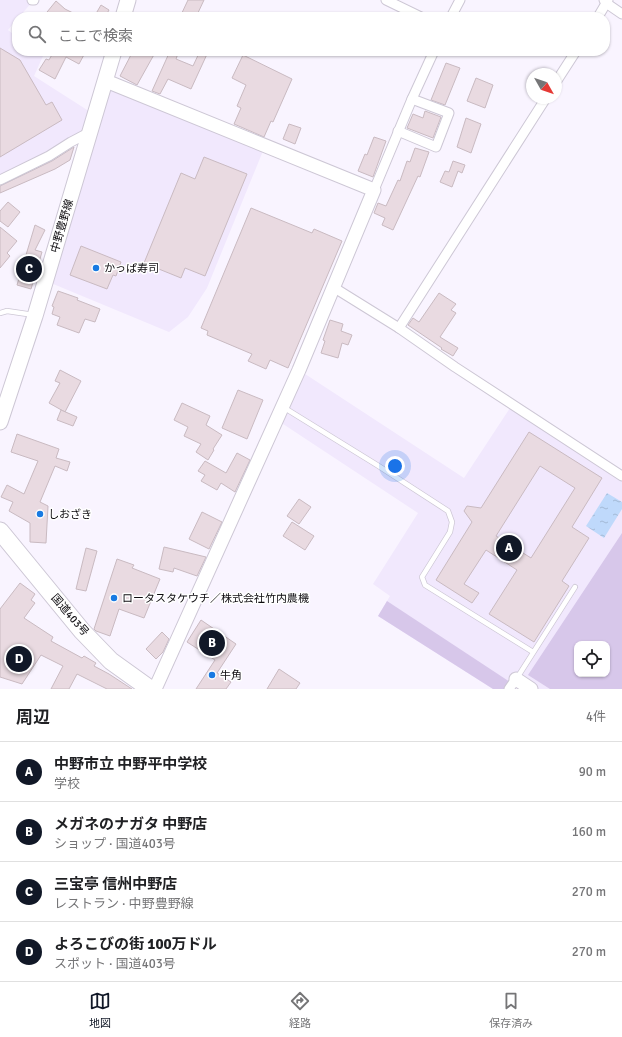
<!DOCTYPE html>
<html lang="ja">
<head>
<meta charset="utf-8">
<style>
	:root { --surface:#fff; --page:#f2f2f2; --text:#202124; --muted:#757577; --line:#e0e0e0; --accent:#111827 }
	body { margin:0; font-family:Signika,"Noto Sans JP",sans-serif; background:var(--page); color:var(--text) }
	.controls { position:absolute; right:12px; bottom:12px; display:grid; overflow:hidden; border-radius:8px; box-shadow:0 1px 3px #0004 }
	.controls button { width:36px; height:36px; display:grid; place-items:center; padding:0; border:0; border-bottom:1px solid var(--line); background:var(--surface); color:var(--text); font:20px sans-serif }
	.compass { position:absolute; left:526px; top:68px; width:36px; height:36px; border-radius:50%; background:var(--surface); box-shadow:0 1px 3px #0004; rotate:130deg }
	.you { position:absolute; left:395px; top:466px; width:14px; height:14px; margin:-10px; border:3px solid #fff; border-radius:50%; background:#1a73e8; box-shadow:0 0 0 6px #1a73e833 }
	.badge { display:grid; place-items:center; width:26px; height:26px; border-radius:50%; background:var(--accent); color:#fff; font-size:13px; font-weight:700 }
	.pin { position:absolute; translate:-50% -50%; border:2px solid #fff; box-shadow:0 1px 4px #0006 }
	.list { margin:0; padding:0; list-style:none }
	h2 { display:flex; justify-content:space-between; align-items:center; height:52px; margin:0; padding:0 16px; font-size:17px }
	h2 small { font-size:13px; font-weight:400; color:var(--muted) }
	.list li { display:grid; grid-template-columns:26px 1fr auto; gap:12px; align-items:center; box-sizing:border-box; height:60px; padding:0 16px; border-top:1px solid var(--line) }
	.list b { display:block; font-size:15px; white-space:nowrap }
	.list p { margin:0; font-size:13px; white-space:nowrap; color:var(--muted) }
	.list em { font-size:13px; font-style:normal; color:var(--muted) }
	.icon { flex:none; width:22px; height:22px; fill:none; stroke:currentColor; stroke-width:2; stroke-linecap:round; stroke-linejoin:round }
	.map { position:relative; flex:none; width:622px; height:689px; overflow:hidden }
	.search { position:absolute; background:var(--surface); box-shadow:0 1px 3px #0004; left:12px; right:12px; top:12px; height:44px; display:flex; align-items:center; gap:10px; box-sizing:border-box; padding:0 14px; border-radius:16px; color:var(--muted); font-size:15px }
	.sheet { height:292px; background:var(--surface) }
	nav { display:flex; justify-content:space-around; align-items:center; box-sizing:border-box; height:56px; border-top:1px solid var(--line); background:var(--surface); font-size:11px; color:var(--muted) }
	nav a { display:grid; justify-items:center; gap:2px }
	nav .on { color:var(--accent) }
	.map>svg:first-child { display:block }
	.built { fill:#f1e8fd; fill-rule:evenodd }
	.green { fill:#d7c7ea; fill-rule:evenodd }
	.water { fill:url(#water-ripples) }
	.building { fill:#e9dae1; stroke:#c9bac1; fill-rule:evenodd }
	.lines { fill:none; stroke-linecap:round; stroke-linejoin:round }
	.lane-casing { stroke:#cdc7d5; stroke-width:6 }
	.street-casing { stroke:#cdc7d5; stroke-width:11 }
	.secondary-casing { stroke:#cdc7d5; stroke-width:15 }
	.primary-casing { stroke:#cdc7d5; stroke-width:17 }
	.highway-casing { stroke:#cdc7d5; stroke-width:19 }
	.lane { stroke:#fff; stroke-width:4.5 }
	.street { stroke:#fff; stroke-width:9 }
	.secondary { stroke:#fff; stroke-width:13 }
	.primary { stroke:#fff; stroke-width:15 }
	.highway { stroke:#fff; stroke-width:17 }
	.poi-dot { fill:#187ae2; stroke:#fff; stroke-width:1.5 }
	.labels { text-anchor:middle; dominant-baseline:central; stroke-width:3; stroke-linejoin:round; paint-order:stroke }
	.street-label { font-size:11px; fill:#0e0c10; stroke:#fff }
	.poi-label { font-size:11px; fill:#0e0c10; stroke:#fff; text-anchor:start }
</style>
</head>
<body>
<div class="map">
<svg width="622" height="689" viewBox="0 0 622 689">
	<defs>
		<pattern id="water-ripples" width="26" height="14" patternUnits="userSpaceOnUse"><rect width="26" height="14" fill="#bfd9fb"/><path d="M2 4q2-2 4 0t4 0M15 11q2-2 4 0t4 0" fill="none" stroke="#a3b9d6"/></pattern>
	</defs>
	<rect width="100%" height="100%" fill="#f9f4ff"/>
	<g class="built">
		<path d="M0,0h34l-15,17h-2v2l-9,11 9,7v14h19l7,5 -9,20 61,39 11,-34 159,65 -58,142 -19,29 -19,15 -123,-51 43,-149 -89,48z"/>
		<path d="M299,370l165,108 48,-73 110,71v213h-91l-15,-10 -23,10 -115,-73 12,-20 -17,-12 45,-71 -141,-93zM577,644h30v30h-30z"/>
	</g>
	<g class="green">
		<path d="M622,533v156h-72l-22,-14zM577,644h30v30h-30z"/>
		<path d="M387,601l126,83 -4,5h-16l-115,-73z"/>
	</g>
	<path class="water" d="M607,493l15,9v7l-18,29 -18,-12z"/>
	<g class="building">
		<path d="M188,0h16l-8,17h-16z"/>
		<path d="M56,1l9,8 16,8h-38z"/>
		<path d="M101,5l8,5 -4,7h-11z"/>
		<path d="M0,48l20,12 26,45 6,-3 10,18 -62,37z"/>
		<path d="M54,51h32l-7,13 -13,-7 -11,22 -16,-9 7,-11 3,1z"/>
		<path d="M133,51h23l-19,34 -17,-9z"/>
		<path d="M170,51h9l-3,8 17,7 7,-15 8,1 -17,37 -23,-10 -8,15 -8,-3z"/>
		<path d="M243,55l49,24 -19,43 -2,-1 -7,16 -30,-13 7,-16 -4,-2 9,-21 -14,-7z"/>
		<path d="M446,63l14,5 -15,37 -14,-5z"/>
		<path d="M476,78l17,7 -8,23 -18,-7z"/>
		<path d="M425,111l16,6 -8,21 -26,-10 6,-14 10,4z"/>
		<path d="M466,118l15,6 -10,29 -14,-6z"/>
		<path d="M289,124l12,4 -6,16 -12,-5z"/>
		<path d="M374,137l12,4 -13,36 -15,-6 7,-17 2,1z"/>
		<path d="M74,147l-4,13 -15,9 -55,24v-7l52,-25z"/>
		<path d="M415,148l14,4 -9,25 -2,-1 -25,54 -11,-5 3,-7 -11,-5 4,-10 8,3 12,-26 2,1 7,-20 3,1z"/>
		<path d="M204,157l43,17 -42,102 -20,-8 -4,10 -37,-15 37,-90 14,6z"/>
		<path d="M453,161l12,4 -3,8 -4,-2 -6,16 -12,-5 5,-11 4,1z"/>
		<path d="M8,202l12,10 -12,15 -8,-6v-10z"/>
		<path d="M251,208l61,25 2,-4 28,12 -54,127 -18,-8 -4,9 -18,-8 4,-7 -45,-19 1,-4 -7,-3z"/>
		<path d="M35,225l10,5 -10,20 7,2 -11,37 -14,-4z"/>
		<path d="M0,227l17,14 -10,12 3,3 -10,12z"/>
		<path d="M81,246l40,16 -5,14 -3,-1 -6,14 -37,-14z"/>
		<path d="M58,291l20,7 -1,2 23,9 -5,13 -10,-3 -6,14 -22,-8 3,-8 -8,-3 2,-7 -2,-1z"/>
		<path d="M439,293l17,11 -5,6 5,3 -16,24 18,11 -5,8 -12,-7 1,-1 -34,-23 5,-7 6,4z"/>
		<path d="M330,320l13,4 -2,7 11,4 -4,10 -6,-2 -4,15 -17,-5 4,-12 -2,-1z"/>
		<path d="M60,370l21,11 -16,31 -16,-9 11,-20 -5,-2z"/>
		<path d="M238,390l25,10 -16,39 -25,-11z"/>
		<path d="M182,403l28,13 -4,9 16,10 -9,14 1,1 -6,10 -12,-8 5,-8 -17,-8 4,-9 -14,-7z"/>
		<path d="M61,410l16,7 -4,9 -16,-6z"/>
		<path d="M529,432l73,46 -30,49 17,11 -27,43 7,5 -35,56 -45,-28 28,-44 -31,-20 -22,34 15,9 -7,10 -36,-23 36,-58 -8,-11 3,-5 14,2zM540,466l35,22 -44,70 -35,-22z"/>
		<path d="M17,434l42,15 -3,9 14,4 -3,9 -12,-5 -15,36 8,4 -2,37 -16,-1v-19l-21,-12 4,-9 -12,-5 6,-12 17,9 14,-33 -27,-9z"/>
		<path d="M237,453l13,7 -15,32 -14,-9 -4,7 -16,-9 4,-6 -7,-4 7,-10 21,12z"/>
		<path d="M299,499l12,8 -12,17 -12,-8z"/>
		<path d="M202,512l20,10 -13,27 -20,-10z"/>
		<path d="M292,522l22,14 -9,14 -22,-14z"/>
		<path d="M164,547l42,10 -9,19 -23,-8 -1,4 -14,-3z"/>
		<path d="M86,548l11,3 -11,40 -10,-2z"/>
		<path d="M117,559l17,6 -2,3 28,11 -16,39 -25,-9 -9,27 -14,-5 -2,-2z"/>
		<path d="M20,583l15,11 -4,6 4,3 -11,15 29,19 -2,4 31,17 2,-2 12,7 -2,3 15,8 23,15h-25l-30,-15 -8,15h-18l12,-23 -22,-11 -19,29 -22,-7v-68z"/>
		<path d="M201,620l35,24 -19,29 14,9 -5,7h-30l19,-29 -28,-18z"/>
		<path d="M162,632l7,7 -6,13 -7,7 -10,-10z"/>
		<path d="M279,669l21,14 -4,6h-29z"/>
	</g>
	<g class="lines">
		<defs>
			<g id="lane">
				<path d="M0,313l7,-2 27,4"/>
				<path d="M283,407l94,58 71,46 4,11 -2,10 -28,45 3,8 108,67"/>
				<path d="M517,678l58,-91"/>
			</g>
			<g id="street">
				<path d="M32,0h2"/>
				<path d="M386,0l35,17"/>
				<path d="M604,0l2,3 16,11"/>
				<path d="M451,17l9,-17"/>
				<path d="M598,17l10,-17"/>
				<path d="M556,82l20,-31"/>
				<path d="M398,131l38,16 13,-34 -37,-14"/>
				<path d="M0,180l49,-24 22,-14 19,-10"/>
				<path d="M374,190l38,-91 22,-48"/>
				<path d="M333,287l66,41 56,39 167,109"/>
				<path d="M399,328l147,-230"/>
				<path d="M509,689l7,-10"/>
			</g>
			<g id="secondary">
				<path d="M106,81l268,109 -75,180 -144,319"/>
				<path d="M516,679l15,10"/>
			</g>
			<g id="primary">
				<path d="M123,17l5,-17"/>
				<path d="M0,422l35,-106 79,-265"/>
			</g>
			<path id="highway" d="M0,531l82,100 29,30 39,28"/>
		</defs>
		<use href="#lane" class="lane-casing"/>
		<use href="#street" class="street-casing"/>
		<use href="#secondary" class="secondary-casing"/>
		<use href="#primary" class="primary-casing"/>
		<use href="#highway" class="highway-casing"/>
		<use href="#lane" class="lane"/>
		<use href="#street" class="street"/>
		<use href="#secondary" class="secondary"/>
		<use href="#primary" class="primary"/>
		<use href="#highway" class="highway"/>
	</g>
	<g class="poi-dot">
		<circle cx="96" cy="268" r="4"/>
		<circle cx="40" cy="514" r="4"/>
		<circle cx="114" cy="598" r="4"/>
		<circle cx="212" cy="675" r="4"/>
	</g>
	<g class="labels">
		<g class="street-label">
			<text transform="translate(62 226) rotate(-74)">中野豊野線</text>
			<text transform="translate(70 615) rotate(49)">国道403号</text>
		</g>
		<g class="poi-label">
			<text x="104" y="268">かっぱ寿司</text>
			<text x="48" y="514">しおざき</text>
			<text x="122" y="598">ロータスタケウチ／株式会社竹内農機</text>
			<text x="220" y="675">牛角</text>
		</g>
	</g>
</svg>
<div class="controls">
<button><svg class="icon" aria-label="locate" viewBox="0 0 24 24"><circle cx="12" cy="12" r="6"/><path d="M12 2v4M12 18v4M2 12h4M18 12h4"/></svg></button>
</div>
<svg class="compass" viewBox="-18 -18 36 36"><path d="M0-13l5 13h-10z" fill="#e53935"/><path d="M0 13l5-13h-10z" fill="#757577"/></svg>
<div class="you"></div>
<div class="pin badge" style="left:509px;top:548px">A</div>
<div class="pin badge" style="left:212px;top:643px">B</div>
<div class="pin badge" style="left:29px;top:269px">C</div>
<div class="pin badge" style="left:19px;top:659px">D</div>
<div class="search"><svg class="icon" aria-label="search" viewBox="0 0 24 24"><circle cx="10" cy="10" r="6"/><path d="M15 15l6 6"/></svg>ここで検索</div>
</div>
<section class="sheet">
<h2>周辺<small>4件</small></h2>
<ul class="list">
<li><span class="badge">A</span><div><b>中野市立 中野平中学校</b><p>学校</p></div><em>90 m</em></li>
<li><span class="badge">B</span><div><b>メガネのナガタ 中野店</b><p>ショップ · 国道403号</p></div><em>160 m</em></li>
<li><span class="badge">C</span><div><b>三宝亭 信州中野店</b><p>レストラン · 中野豊野線</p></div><em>270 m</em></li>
<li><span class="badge">D</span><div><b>よろこびの街 100万ドル</b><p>スポット · 国道403号</p></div><em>270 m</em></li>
</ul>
</section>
<nav>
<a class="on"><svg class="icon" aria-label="map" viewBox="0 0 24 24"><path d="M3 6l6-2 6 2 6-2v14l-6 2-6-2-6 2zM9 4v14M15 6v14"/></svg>地図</a>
<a><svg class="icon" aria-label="directions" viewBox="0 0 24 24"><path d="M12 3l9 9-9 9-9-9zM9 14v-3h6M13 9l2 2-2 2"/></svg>経路</a>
<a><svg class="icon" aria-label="saved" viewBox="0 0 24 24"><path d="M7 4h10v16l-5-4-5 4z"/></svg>保存済み</a>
</nav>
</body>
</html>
